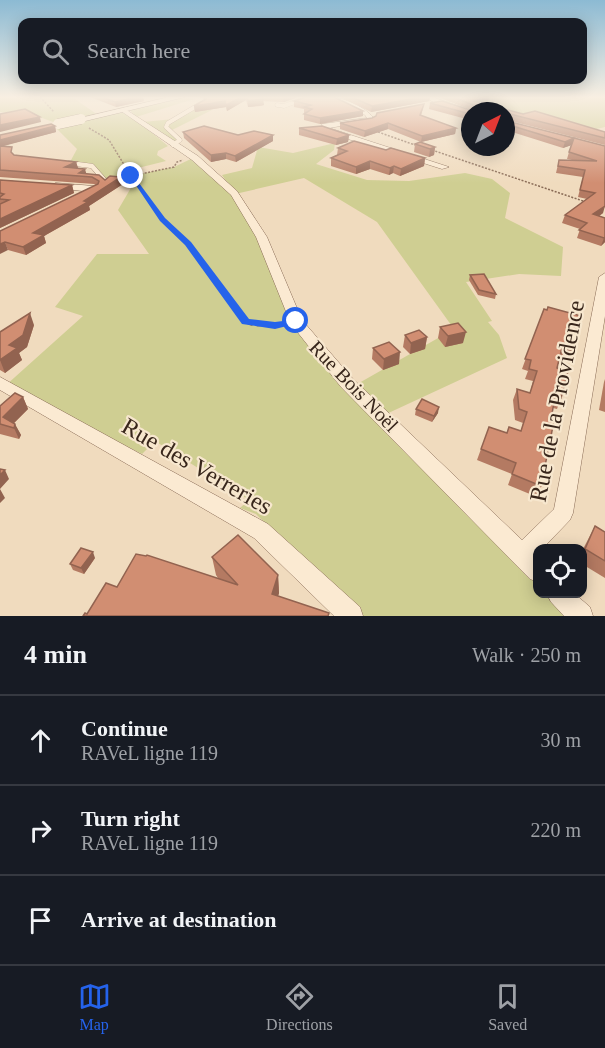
<!DOCTYPE html>
<html lang="en">
<head>
<meta charset="utf-8">
<style>
	:root { --surface:#171b24; --page:#20242c; --text:#f1f3f6; --muted:#9ea1a6; --line:#363941; --accent:#2563eb }
	body { margin:0; font-family:"Times New Roman",serif; background:var(--page); color:var(--text) }
	.controls { position:absolute; right:18px; bottom:18px; display:grid; overflow:hidden; border-radius:12px; box-shadow:0 3px 15px #0003 }
	.controls button { width:54px; height:54px; display:grid; place-items:center; padding:0; border:0; border-bottom:2px solid var(--line); background:var(--surface); color:var(--text); font:30px sans-serif }
	.compass { position:absolute; left:461px; top:102px; width:54px; height:54px; border-radius:50%; background:var(--surface); box-shadow:0 3px 15px #0003; rotate:42deg }
	.stop { position:absolute; width:18px; height:18px; margin:-14px; border:4px solid #2563eb; border-radius:50%; background:#fff }
	.stop.end { background:#2563eb; border-color:#fff; box-shadow:0 2px 6px #0008 }
	.list { margin:0; padding:0; list-style:none }
	h2 { display:flex; justify-content:space-between; align-items:center; height:78px; margin:0; padding:0 24px; font-size:26px }
	h2 small { font-size:20px; font-weight:400; color:var(--muted) }
	.list li { display:grid; grid-template-columns:39px 1fr auto; gap:18px; align-items:center; box-sizing:border-box; height:90px; padding:0 24px; border-top:2px solid var(--line) }
	.list b { display:block; font-size:22px; white-space:nowrap }
	.list p { margin:0; font-size:20px; white-space:nowrap; color:var(--muted) }
	.list em { font-size:20px; font-style:normal; color:var(--muted) }
	.icon { flex:none; width:33px; height:33px; fill:none; stroke:currentColor; stroke-width:2; stroke-linecap:round; stroke-linejoin:round }
	.map { position:relative; flex:none; width:605px; height:616px; overflow:hidden }
	.search { position:absolute; background:var(--surface); box-shadow:0 3px 15px #0003; left:18px; right:18px; top:18px; height:66px; display:flex; align-items:center; gap:15px; box-sizing:border-box; padding:0 21px; border-radius:12px; color:var(--muted); font-size:22px }
	.sheet { height:348px; background:var(--surface) }
	nav { display:flex; justify-content:space-around; align-items:center; box-sizing:border-box; height:84px; border-top:2px solid var(--line); background:var(--surface); font-size:16px; color:var(--muted) }
	nav a { display:grid; justify-items:center; gap:3px }
	nav .on { color:var(--accent) }
	.map>svg:first-child { display:block }
	.green { fill:#cfce92; fill-rule:evenodd }
	.lines { fill:none; stroke-linecap:round; stroke-linejoin:round }
	.lane-far1-casing { stroke:#896b56; stroke-width:4.5 }
	.lane-casing { stroke:#896b56; stroke-width:5 }
	.street-casing { stroke:#896b56; stroke-width:1 }
	.secondary-casing { stroke:#6b4c39; stroke-width:1 }
	.path-far2 { stroke:#896b56; stroke-width:1.5; stroke-dasharray:2 1.5; stroke-linecap:butt }
	.path-far1 { stroke:#896b56; stroke-width:2; stroke-dasharray:4 3; stroke-linecap:butt }
	.path { stroke:#896b56; stroke-width:3; stroke-dasharray:5 4; stroke-linecap:butt }
	.lane-far1 { stroke:#fbead2; stroke-width:4 }
	.lane { stroke:#fbead2; stroke-width:4.5 }
	.street { fill:#fbead2; fill-rule:evenodd }
	.secondary { fill:#fbead2; fill-rule:evenodd }
	.secondary-bridge-casing { stroke:#6b4c39; stroke-width:11; stroke-linecap:butt }
	.secondary-bridge { stroke:#fbead2; stroke-width:10 }
	.wall { fill:#b47a62 }
	.shaded-wall { fill:#926350 }
	.building { fill:#d18e72; stroke:#926350; stroke-width:1.5 }
	.route { fill:#2563eb }
	.labels { text-anchor:middle; dominant-baseline:central; stroke-width:4.5; stroke-linejoin:round; paint-order:stroke }
	.street-label { font-size:20px; fill:#38261b; stroke:#f7e7ce }
	.near-street-label { font-size:24px; fill:#38261b; stroke:#f7e7ce }
</style>
</head>
<body>
<div class="map">
<svg width="605" height="616" viewBox="0 0 605 616">
	<rect width="100%" height="100%" fill="#f0dbbe"/>
	<g class="green">
		<path d="M0,97h72l26,18 -42,8 -22,-8 -34,-3z"/>
		<path d="M182,97l12,2 -58,18 -6,-7z"/>
		<path d="M477,97h128v30l-21,5 -78,-21 -51,-9h-13z"/>
		<path d="M195,108l17,2 -42,21 10,9 -7,5 -30,-23 31,-3z"/>
		<path d="M126,111l42,35 -10,5 -1,4 9,6 -36,9 1,6 43,-9 21,-10 37,33 -10,-15 30,-7 6,-21 35,6 42,-10 -1,7 -18,14 51,16 42,1 56,-8 27,6 18,14 -5,25 58,29 -2,29 -42,-2 -53,8 26,39 -4,1 11,13 8,23 -125,58 155,158 1,20h19l22,22h-223l-100,-102 -16,-6 9,-8 -94,-59 -13,13 -137,-68 78,-70 -28,-9 42,-53h52l-31,-44 14,-24 -11,-8 -16,2 -17,-15 -18,-3 7,-13 -23,-23zM304,178l73,44 77,107 -102,58 -56,-66 -36,-86 -25,-41z"/>
	</g>
	<g class="lines">
		<defs>
			<g id="lane-far1">
				<path d="M277,105l7,1 25,-9"/>
				<path d="M173,145l7,-5 -14,-13 2,-4 32,-19"/>
			</g>
			<path id="lane" d="M69,163l23,3 15,17"/>
			<g id="street">
				<path d="M328,97c14,-1 40,11 47,23l-46,8 120,39 -7,2 -119,-38 -1,-7 45,-6 -2,-3z"/>
				<path d="M425,97h7l41,14 -5,2 -31,-9z"/>
				<path d="M121,109h4l73,47 39,35 30,46 35,83 51,59 169,161 32,-31 45,-232 6,-4v43l-32,197 -3,7 -27,28h-5v34l-8,-3 -189,-192 -50,-63 -35,-87 -25,-42 -39,-35 -71,-49z"/>
				<path d="M56,183l38,3 5,3 -15,8 -5,-3 4,-3 -30,-3 -2,-2z"/>
				<path d="M0,377l268,147 92,83 3,9h-29l-80,-78 -254,-148z"/>
				<path d="M547,594h28l15,13 3,9h-29l-13,-14z"/>
			</g>
			<path id="secondary" d="M169,97h16l-104,25 -5,-3z"/>
		</defs>
		<use href="#lane-far1" class="lane-far1-casing"/>
		<use href="#lane" class="lane-casing"/>
		<use href="#street" class="street-casing"/>
		<use href="#secondary" class="secondary-casing"/>
		<g class="path-far2">
			<path d="M40,97l14,15"/>
			<path d="M89,128l20,12 22,36 31,44 8,7"/>
			<path d="M378,132l37,13"/>
			<path d="M432,150l154,52"/>
			<path d="M131,176l43,-9 3,-5 6,-2"/>
		</g>
		<g class="path-far1">
			<path d="M168,226l20,18 58,78 6,2"/>
			<path d="M281,324h3"/>
		</g>
		<path class="path" d="M248,323l6,2 30,-1"/>
		<use href="#lane-far1" class="lane-far1"/>
		<use href="#lane" class="lane"/>
		<use href="#street" class="street"/>
		<use href="#secondary" class="secondary"/>
		<defs>
			<path id="secondary-bridge" d="M58,124l23,-5"/>
		</defs>
		<use href="#secondary-bridge" class="secondary-bridge-casing"/>
		<use href="#secondary-bridge" class="secondary-bridge"/>
	</g>
	<g class="wall">
		<path d="M90,97h53l1,4 -28,6z"/>
		<path d="M195,97h103l-14,5 -21,-1 1,4 -3,1 -13,1 -2,-7 -19,11 -1,-4 -31,5 -1,-6 10,-6 -1,-2z"/>
		<path d="M306,97l57,19 -43,8 -16,-4v-6l1,-1h-1v-4l-10,-2v-6z"/>
		<path d="M340,97h90l-1,4 -58,11z"/>
		<path d="M438,97h49l1,6 -3,1 38,10 82,18v13l-98,-25v1l98,25 -2,67 -4,3 6,2v24l-4,4 -24,-8 3,-9 -18,-6 3,-8 22,-16 -9,-2 5,-20 -27,-4 3,-13h13l-5,-1 4,-14 -8,3 -57,-18v-19h-36v9l-41,-11 1,-6 40,7h1z"/>
		<path d="M424,104l-3,12 35,12 -1,6 -34,8 -33,-13 -24,8 -24,-8v-6l32,-5z"/>
		<path d="M55,126l1,6 -54,14 12,9 62,7 2,6 8,6 19,6 18,4 -34,22 1,4 -46,26 2,7 -20,12 -18,-5 -8,-19 96,-46 -2,-1 -94,-7v-42z"/>
		<path d="M299,128l50,7 -1,7 -12,3 -37,-10z"/>
		<path d="M183,132l90,9 -37,21 -10,-3 -15,3 -27,-24z"/>
		<path d="M415,144l20,3 -1,8 -5,2 -15,-5z"/>
		<path d="M338,148l48,2 39,8 -1,8 -24,10 -7,-3 -4,2 -19,-6 -14,5 -25,-8v-8l6,-3z"/>
		<path d="M0,180l72,5 2,8 -74,35z"/>
		<path d="M470,275l26,19 -1,5 -17,-4 -9,-15z"/>
		<path d="M544,309l29,42 -4,11 -9,-3 -3,9 4,30 -4,11 -4,-1 -12,78 -4,11 -29,-12 4,-11 -35,-14 4,-11 26,-16 14,-2 2,-8 -8,-3 -2,-20 4,-11 13,4 3,-12 -8,-2 3,-8 -6,-2z"/>
		<path d="M34,325l-7,22 -8,6 3,7 -17,13 -5,-3v-38z"/>
		<path d="M440,327l23,16 -18,4 -7,-9z"/>
		<path d="M405,335l22,2 -2,12 -15,5 -7,-7z"/>
		<path d="M373,348l26,16 -16,6 -11,-11z"/>
		<path d="M605,379v33l-6,-2 5,-28z"/>
		<path d="M23,397l5,12 -14,14 7,12 -2,4 -19,-5v-28z"/>
		<path d="M416,409l22,4 -6,9 -17,-7z"/>
		<path d="M595,526l10,6v46l-23,-14v-13z"/>
		<path d="M212,557l66,18 1,18 -1,3 -191,18 131,-36 -2,-3z"/>
		<path d="M95,558l-11,16 -11,-4 -3,-6z"/>
	</g>
	<g class="shaded-wall">
		<path d="M137,97h6l1,4 -28,6 -1,-5z"/>
		<path d="M242,97h4v3l-19,11 -1,-6z"/>
		<path d="M283,97h15l-14,5z"/>
		<path d="M423,97h7l-1,4 -58,11 1,-6z"/>
		<path d="M489,97l-1,6 -12,3 -2,-5z"/>
		<path d="M263,99l1,6 -16,2v-6z"/>
		<path d="M225,101l1,6 -31,5 -1,-6z"/>
		<path d="M363,111v5l-43,8v-6z"/>
		<path d="M40,117l1,5 -41,10v-7z"/>
		<path d="M388,123v6l-24,8 1,-6z"/>
		<path d="M55,126l1,6 -56,15v-7z"/>
		<path d="M456,128l-1,6 -34,8 1,-6z"/>
		<path d="M273,135v6l-37,21 -1,-6z"/>
		<path d="M349,135l-1,7 -12,3 1,-6z"/>
		<path d="M574,138l-2,7 -9,3 2,-6z"/>
		<path d="M435,147l-1,8 -5,2 1,-8z"/>
		<path d="M226,153v6l-15,3v-7z"/>
		<path d="M425,158l-1,8 -24,10 1,-7z"/>
		<path d="M370,161v8l-14,5v-7z"/>
		<path d="M76,162l2,6 -13,-1z"/>
		<path d="M394,166l-1,7 -4,2 1,-7z"/>
		<path d="M85,169l2,7 -8,-3z"/>
		<path d="M121,177l2,7 -34,22 1,4 -46,26 2,7 -20,12 -3,-8 10,-14z"/>
		<path d="M72,185l2,8 -74,35v-9z"/>
		<path d="M605,206l-2,7 -12,9 2,-8z"/>
		<path d="M605,237v5l-4,4 3,-8z"/>
		<path d="M5,242l3,8 -8,4v-10z"/>
		<path d="M30,313l4,12 -7,22 -8,6 3,7 -17,13 -5,-13 9,-15z"/>
		<path d="M466,332l-3,11 -18,4 3,-11z"/>
		<path d="M427,337l-2,12 -15,5 1,-11z"/>
		<path d="M400,352l-1,12 -16,6 1,-11z"/>
		<path d="M23,397l5,12 -18,18 -7,-10z"/>
		<path d="M439,407l-1,6 -6,9 2,-6z"/>
		<path d="M15,424l6,11 -2,4 -5,-11z"/>
		<path d="M5,470l4,9 -9,10 5,9 -5,5v-28z"/>
		<path d="M93,552l2,6 -11,16 -3,-6z"/>
		<path d="M278,575l1,18 -6,18 -1,-17z"/>
	</g>
	<g class="building">
		<path d="M102,97h35l-22,5z"/>
		<path d="M203,97h39l-16,8 -1,-4 -31,5 12,-7z"/>
		<path d="M247,97h16v2l-15,2z"/>
		<path d="M306,97h28l29,14 -43,7 -16,-4 8,-5 -8,-2 7,-2 -17,-4z"/>
		<path d="M351,97h72l-51,9z"/>
		<path d="M453,97h36l-15,4 49,13 12,-3 70,21v6l-99,-25v-2h-36v3l-40,-11 12,-2 28,9 6,-4z"/>
		<path d="M424,104l-4,11 36,13 -34,8 -34,-13 -23,8 -25,-8 32,-5 4,-2 1,-3z"/>
		<path d="M25,109l15,8 -40,8v-11z"/>
		<path d="M506,114l1,7 67,17 -9,4 -59,-18z"/>
		<path d="M51,124l4,2 -55,14v-5z"/>
		<path d="M204,126l34,9 16,-4 19,4 -38,21 -9,-3 -15,2 -28,-23z"/>
		<path d="M322,126l27,9 -12,4 -38,-11z"/>
		<path d="M574,138l31,8v60l-12,8 12,4v19l-1,1 -25,-8 8,-7 -22,-8 30,-22 -15,-3 5,-20 -27,-4 1,-6 38,1 -28,-9z"/>
		<path d="M354,141l32,9 5,-2 34,10 -24,11 -7,-3 -4,2 -20,-7 -14,6 -25,-9 16,-7 -9,-3z"/>
		<path d="M420,142l15,5 -5,2 -15,-5z"/>
		<path d="M0,146l12,1 -1,5 3,3 62,7 -11,5 20,2 -6,4 20,2 6,5 5,-4 11,1 -37,24 4,1 -55,31 11,2 -21,12 -18,-5 -5,2v-13l98,-47 1,-3 -7,-4 -92,-7z"/>
		<path d="M0,180l72,5 -72,34v-15l9,-4 -9,-1v-2l4,-3 -4,-1z"/>
		<path d="M484,274l12,20 -17,-4 -9,-15z"/>
		<path d="M548,307l33,9 -8,35 -11,-3 -5,20 11,3 -7,27 -6,-2 -4,24 3,1 -13,65 -29,-12 4,-11 -35,-14 8,-22 18,6 2,-6 12,4 6,-19 -8,-3 -2,-20 13,4 7,-22 -8,-2 2,-9 -6,-1 19,-50 3,1z"/>
		<path d="M30,313l-7,22 -14,10 8,3 -17,12v-28z"/>
		<path d="M458,323l8,9 -18,4 -8,-9z"/>
		<path d="M419,330l8,7 -16,6 -6,-8z"/>
		<path d="M389,342l11,10 -16,7 -11,-11z"/>
		<path d="M15,393l8,4 -20,20 12,7 -1,4 -14,-4v-18z"/>
		<path d="M422,399l17,8 -5,9 -18,-7z"/>
		<path d="M0,469l5,1 -5,5z"/>
		<path d="M595,526l10,6v29l-20,-12z"/>
		<path d="M238,535l40,40 -6,19 57,19 -1,3h-245l2,-3 2,1 19,-31 11,4 19,-33 10,2 1,-1 91,30 -26,-28z"/>
		<path d="M81,548l12,4 -12,16 -11,-4z"/>
	</g>
	<linearGradient id="sky" x2="0" y2="1"><stop stop-color="#8cbad3"/><stop offset="0.53" stop-color="#f8efe2"/><stop offset="1" stop-color="#f8efe2" stop-opacity="0"/></linearGradient>
	<rect width="605" height="183" fill="url(#sky)"/>
	<path class="route" d="M129,175h4l32,43 26,24 58,77 26,3 24,-3v4l-24,6 -33,-5 -57,-79 -25,-24z"/>
	<g class="labels">
		<g class="street-label">
			<text transform="translate(354 386) rotate(46)">Rue Bois Noël</text>
		</g>
		<g class="near-street-label">
			<text transform="translate(557 401) rotate(-79)">Rue de la Providence</text>
			<text transform="translate(197 466) rotate(30)">Rue des Verreries</text>
		</g>
	</g>
</svg>
<div class="controls">
<button><svg class="icon" aria-label="locate" viewBox="0 0 24 24"><circle cx="12" cy="12" r="6"/><path d="M12 2v4M12 18v4M2 12h4M18 12h4"/></svg></button>
</div>
<svg class="compass" viewBox="-18 -18 36 36"><path d="M0-13l5 13h-10z" fill="#e53935"/><path d="M0 13l5-13h-10z" fill="#9ea1a6"/></svg>
<div class="stop" style="left:296px;top:321px"></div>
<div class="stop end" style="left:131px;top:176px"></div>
<div class="search"><svg class="icon" aria-label="search" viewBox="0 0 24 24"><circle cx="10" cy="10" r="6"/><path d="M15 15l6 6"/></svg>Search here</div>
</div>
<section class="sheet">
<h2>4 min<small>Walk · 250 m</small></h2>
<ul class="list">
<li><svg class="icon" aria-label="ahead" viewBox="0 0 24 24"><path d="M12 20V5M6 11l6-6 6 6"/></svg><div><b>Continue</b><p>RAVeL ligne 119</p></div><em>30 m</em></li>
<li><svg class="icon" aria-label="right" viewBox="0 0 24 24"><path d="M7 20v-9h11M14 6l5 5-5 5"/></svg><div><b>Turn right</b><p>RAVeL ligne 119</p></div><em>220 m</em></li>
<li><svg class="icon" aria-label="arrive" viewBox="0 0 24 24"><path d="M6 21V4h12l-3 4 3 4H6"/></svg><div><b>Arrive at destination</b></div></li>
</ul>
</section>
<nav>
<a class="on"><svg class="icon" aria-label="map" viewBox="0 0 24 24"><path d="M3 6l6-2 6 2 6-2v14l-6 2-6-2-6 2zM9 4v14M15 6v14"/></svg>Map</a>
<a><svg class="icon" aria-label="directions" viewBox="0 0 24 24"><path d="M12 3l9 9-9 9-9-9zM9 14v-3h6M13 9l2 2-2 2"/></svg>Directions</a>
<a><svg class="icon" aria-label="saved" viewBox="0 0 24 24"><path d="M7 4h10v16l-5-4-5 4z"/></svg>Saved</a>
</nav>
</body>
</html>
